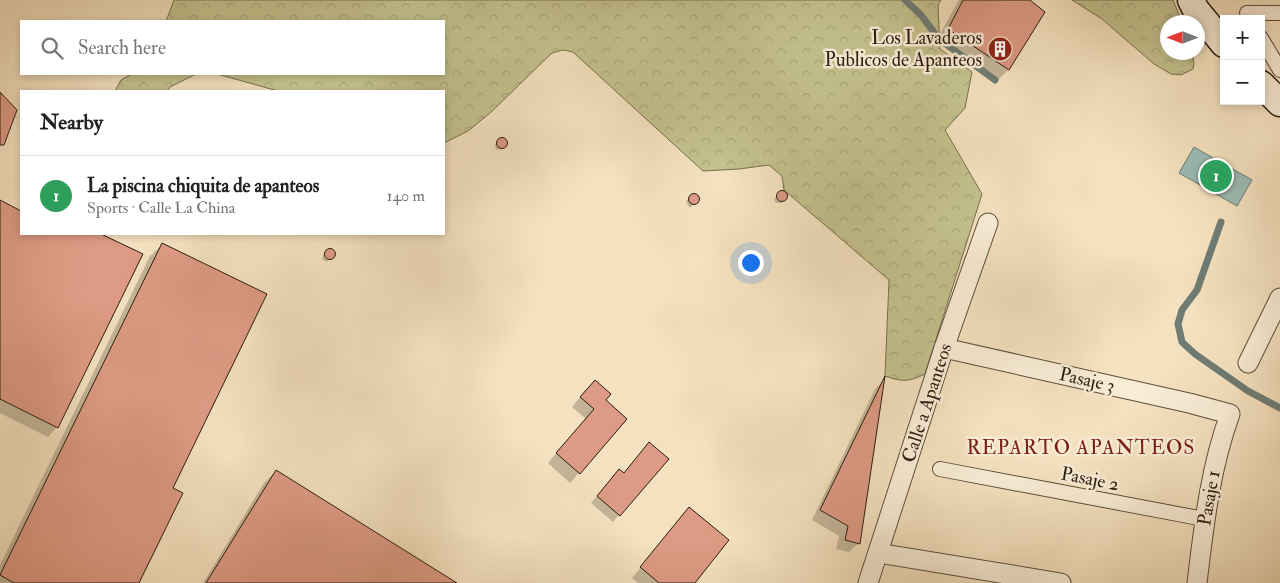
<!DOCTYPE html>
<html lang="en">
<head>
<meta charset="utf-8">
<style>
	:root { --surface:#fff; --page:#f6f6f6; --text:#222; --muted:#767676; --line:#e0e0e0; --accent:#8f2418 }
	body { margin:0; font-family:"IM FELL Double Pica",serif; background:var(--page); color:var(--text) }
	.controls { position:absolute; right:15px; top:15px; display:grid; overflow:hidden; border-radius:0px; box-shadow:0 2px 8px #0003 }
	.controls button { width:45px; height:45px; display:grid; place-items:center; padding:0; border:0; border-bottom:1px solid var(--line); background:var(--surface); color:var(--text); font:25px sans-serif }
	.compass { position:absolute; left:1160px; top:15px; width:45px; height:45px; border-radius:50%; background:var(--surface); box-shadow:0 2px 8px #0003; rotate:270deg }
	.you { position:absolute; left:750px; top:262px; width:18px; height:18px; margin:-12px; border:4px solid #fff; border-radius:50%; background:#1a73e8; box-shadow:0 0 0 8px #1a73e833 }
	.badge { display:grid; place-items:center; width:32px; height:32px; border-radius:50%; background:var(--accent); color:#fff; font-size:16px; font-weight:700 }
	.pin { position:absolute; translate:-50% -50%; border:2px solid #fff; box-shadow:0 1px 5px #0006 }
	.list { margin:0; padding:0; list-style:none }
	h2 { display:flex; justify-content:space-between; align-items:center; height:65px; margin:0; padding:0 20px; font-size:21px }
	h2 small { font-size:16px; font-weight:400; color:var(--muted) }
	.list li { display:grid; grid-template-columns:32px 1fr auto; gap:15px; align-items:center; box-sizing:border-box; height:80px; padding:0 20px; border-top:1px solid var(--line) }
	.list b { display:block; font-size:19px; white-space:nowrap }
	.list p { margin:0; font-size:16px; white-space:nowrap; color:var(--muted) }
	.list em { font-size:16px; font-style:normal; color:var(--muted) }
	.icon { flex:none; width:28px; height:28px; fill:none; stroke:currentColor; stroke-width:2; stroke-linecap:round; stroke-linejoin:round }
	.map { position:relative; flex:none; width:1280px; height:583px; overflow:hidden }
	.search { position:absolute; background:var(--surface); box-shadow:0 2px 8px #0003; left:20px; top:20px; width:425px; height:55px; display:flex; align-items:center; gap:12px; box-sizing:border-box; padding:0 18px; border-radius:0px; color:var(--muted); font-size:19px }
	.panel { position:absolute; background:var(--surface); box-shadow:0 2px 8px #0003; left:20px; top:90px; width:425px; height:145px; border-radius:0px }
	.map>svg:first-child { display:block }
	.forest { fill:url(#forest-crowns); stroke:#776f4f }
	.water { fill:#9cbcb6; stroke:#6f7c74 }
	.shadow { fill:#0003 }
	.lines { fill:none; stroke-linecap:round; stroke-linejoin:round }
	.stream { stroke:#6f7c74; stroke-width:7 }
	.building { fill:#dd9a84; stroke:#2b1d11 }
	.pedestrian-casing { stroke:#5d4e3c; stroke-width:16 }
	.minor-casing { stroke:#5d4e3c; stroke-width:21 }
	.secondary-casing { stroke:#2b1d11; stroke-width:29 }
	.pedestrian { stroke:#f8ecd5; stroke-width:14 }
	.minor { stroke:#f8ecd5; stroke-width:19 }
	.secondary { stroke:#f8ecd5; stroke-width:26 }
	.labels { text-anchor:middle; dominant-baseline:central; stroke-width:5; stroke-linejoin:round; paint-order:stroke }
	.poi-label { font-size:19px; fill:#2b1d11; stroke:#f8ecd5; text-anchor:end }
	.street-label { font-size:19px; fill:#2b1d11; stroke:#f8ecd5 }
	.neighbourhood-label { font-size:20px; letter-spacing:1px; fill:#7a1f14; stroke:#f8ecd5 }
</style>
</head>
<body>
<div class="map">
<svg width="1280" height="583" viewBox="0 0 1280 583">
	<defs>
		<pattern id="forest-crowns" width="20" height="18" patternUnits="userSpaceOnUse" patternTransform="scale(1.25)"><rect width="20" height="18" fill="#c3c18d"/><path d="M2 6a3 3 0 1 1 6 0M12 15a3 3 0 1 1 6 0" fill="none" stroke="#a8a579"/></pattern>
	</defs>
	<rect width="100%" height="100%" fill="#f4e1bf"/>
	<filter id="stains"><feTurbulence type="fractalNoise" baseFrequency=".004" numOctaves="4"/><feColorMatrix values="0 0 0 0 .2 0 0 0 0 .09 0 0 0 0 .02 0 0 0 .5 -.17"/></filter>
	<radialGradient id="worn" r=".72"><stop offset=".6" stop-color="#630" stop-opacity="0"/><stop offset="1" stop-color="#630" stop-opacity=".3"/></radialGradient>
	<g class="forest">
		<path d="M174,0h767l-3,5 2,44 32,23 -7,36 -20,22 37,64 -57,180c-16,8 -23,8 -40,2l4,-96 -105,-90 -2,-14 -13,-11 -30,4 -36,2 -130,-119 -10,-2 -11,3 -62,60 -22,18 -24,12v-52h-166l-61,-17h227v-53h-278z"/>
		<path d="M1072,0h101l9,22h-14v30l24,1 2,10 -1,6 -12,6 -10,-1 -17,-10 -52,-45z"/>
		<path d="M132,74h64l-26,13 -3,4h-52l6,-11z"/>
	</g>
	<path class="water" d="M1194,147l58,33 -15,26 -58,-33z"/>
	<g class="shadow">
		<path d="M959,0h69l16,12 -36,58 -12,12 -60,-41z"/>
		<path d="M502,139h3l1,6 -4,4 -6,1 -1,-6z"/>
		<path d="M781,192h2l3,4 -5,7h-5l-2,-4z"/>
		<path d="M693,195l5,3v2l-7,7h-2l-3,-6z"/>
		<path d="M0,202l21,10v22h78l42,21 -84,172 -9,10 -48,-24z"/>
		<path d="M163,244l8,245 -33,94h-138v-18l150,-309z"/>
		<path d="M329,250l5,4 -2,4 -6,4 -4,-3 1,-4z"/>
		<path d="M883,381l-24,162 -10,9 -13,-3 3,-13 -27,-16 63,-131z"/>
		<path d="M585,391l19,9 22,20 -56,63 -22,-20 38,-44 -14,-12z"/>
		<path d="M643,450l-24,65 -6,7 -22,-19 22,-26 10,-3z"/>
		<path d="M276,471l179,112h-252l61,-100z"/>
		<path d="M689,509l5,74h-56l-6,-5z"/>
	</g>
	<g class="lines">
		<g class="stream">
			<path d="M905,0l16,15 18,24 56,41"/>
			<path d="M1221,222l-24,68 -15,20 -4,14 4,18 13,12 53,37 32,17"/>
		</g>
	</g>
	<g class="building">
		<path d="M963,0h67l15,12 -36,58 -61,-41z"/>
		<path d="M0,92l17,18 -13,35h-4z"/>
		<circle cx="502" cy="143" r="5.5"/>
		<circle cx="782" cy="196" r="5.5"/>
		<circle cx="694" cy="199" r="5.5"/>
		<path d="M0,200l21,11v23h80l42,20 -85,174 -58,-29z"/>
		<path d="M162,243l105,51 -94,194 10,5 -44,90h-125l-14,-8z"/>
		<circle cx="330" cy="254" r="5.5"/>
		<path d="M885,376l-25,168 -15,-4 3,-14 -28,-16z"/>
		<path d="M595,380l16,14 -5,6 21,19 -47,55 -24,-21 38,-44 -14,-12z"/>
		<path d="M649,442l20,17 -49,57 -23,-20 22,-27 5,4z"/>
		<path d="M276,470l181,113h-251z"/>
		<path d="M689,507l40,33 -34,43h-36l-19,-16z"/>
	</g>
	<g class="lines">
		<defs>
			<g id="pedestrian">
				<path d="M1247,13h33"/>
				<path d="M1261,38l19,32"/>
				<path d="M940,469l264,50"/>
			</g>
			<g id="minor">
				<path d="M944,348l245,55 41,11c-20,55 -26,111 -33,169"/>
				<path d="M1248,363l32,-65"/>
				<path d="M878,553l183,30"/>
				<path d="M868,583l76,-235 44,-125"/>
			</g>
			<g id="secondary">
				<path d="M1191,0l5,10 28,34"/>
				<path d="M1261,84l19,19"/>
			</g>
		</defs>
		<use href="#pedestrian" class="pedestrian-casing"/>
		<use href="#minor" class="minor-casing"/>
		<use href="#secondary" class="secondary-casing"/>
		<use href="#pedestrian" class="pedestrian"/>
		<use href="#minor" class="minor"/>
		<use href="#secondary" class="secondary"/>
	</g>
	<defs>
		<symbol id="building-disc" viewBox="-11 -11 22 22"><circle r="9.5" fill="#8f2418" stroke="#f8ecd5"/><path d="M-4-6H4V6H1V3H-1V6H-4ZM-2.5-4.3h1.7v1.8h-1.7ZM.8-4.3h1.7v1.8H.8ZM-2.5-1h1.7V.8h-1.7ZM.8-1h1.7V.8H.8Z" fill="#fff"/></symbol>
	</defs>
	<g fill-rule="evenodd">
		<use href="#building-disc" x="986" y="35" width="28" height="28"/>
	</g>
	<g class="labels">
		<g class="poi-label">
			<text x="982" y="38">Los Lavaderos<tspan x="982" dy="22">Publicos de Apanteos</tspan></text>
		</g>
		<g class="street-label">
			<text transform="translate(1087 380) rotate(13)">Pasaje 3</text>
			<text transform="translate(927 403) rotate(-72)">Calle a Apanteos</text>
			<text transform="translate(1090 479) rotate(11)">Pasaje 2</text>
			<text transform="translate(1209 498) rotate(-80)">Pasaje 1</text>
		</g>
		<g class="neighbourhood-label">
			<text x="1081" y="447">REPARTO APANTEOS</text>
		</g>
	</g>
	<rect width="100%" height="100%" filter="url(#stains)"/>
	<rect width="100%" height="100%" fill="url(#worn)"/>
</svg>
<div class="controls">
<button>+</button>
<button>−</button>
</div>
<svg class="compass" viewBox="-18 -18 36 36"><path d="M0-13l5 13h-10z" fill="#e53935"/><path d="M0 13l5-13h-10z" fill="#767676"/></svg>
<div class="you"></div>
<div class="pin badge" style="left:1216px;top:176px;background:#2e9e5b">1</div>
<div class="search"><svg class="icon" aria-label="search" viewBox="0 0 24 24"><circle cx="10" cy="10" r="6"/><path d="M15 15l6 6"/></svg>Search here</div>
<section class="panel">
<h2>Nearby<small></small></h2>
<ul class="list">
<li><span class="badge" style="background:#2e9e5b">1</span><div><b>La piscina chiquita de apanteos</b><p>Sports · Calle La China</p></div><em>140 m</em></li>
</ul>
</section>
</div>
</body>
</html>
